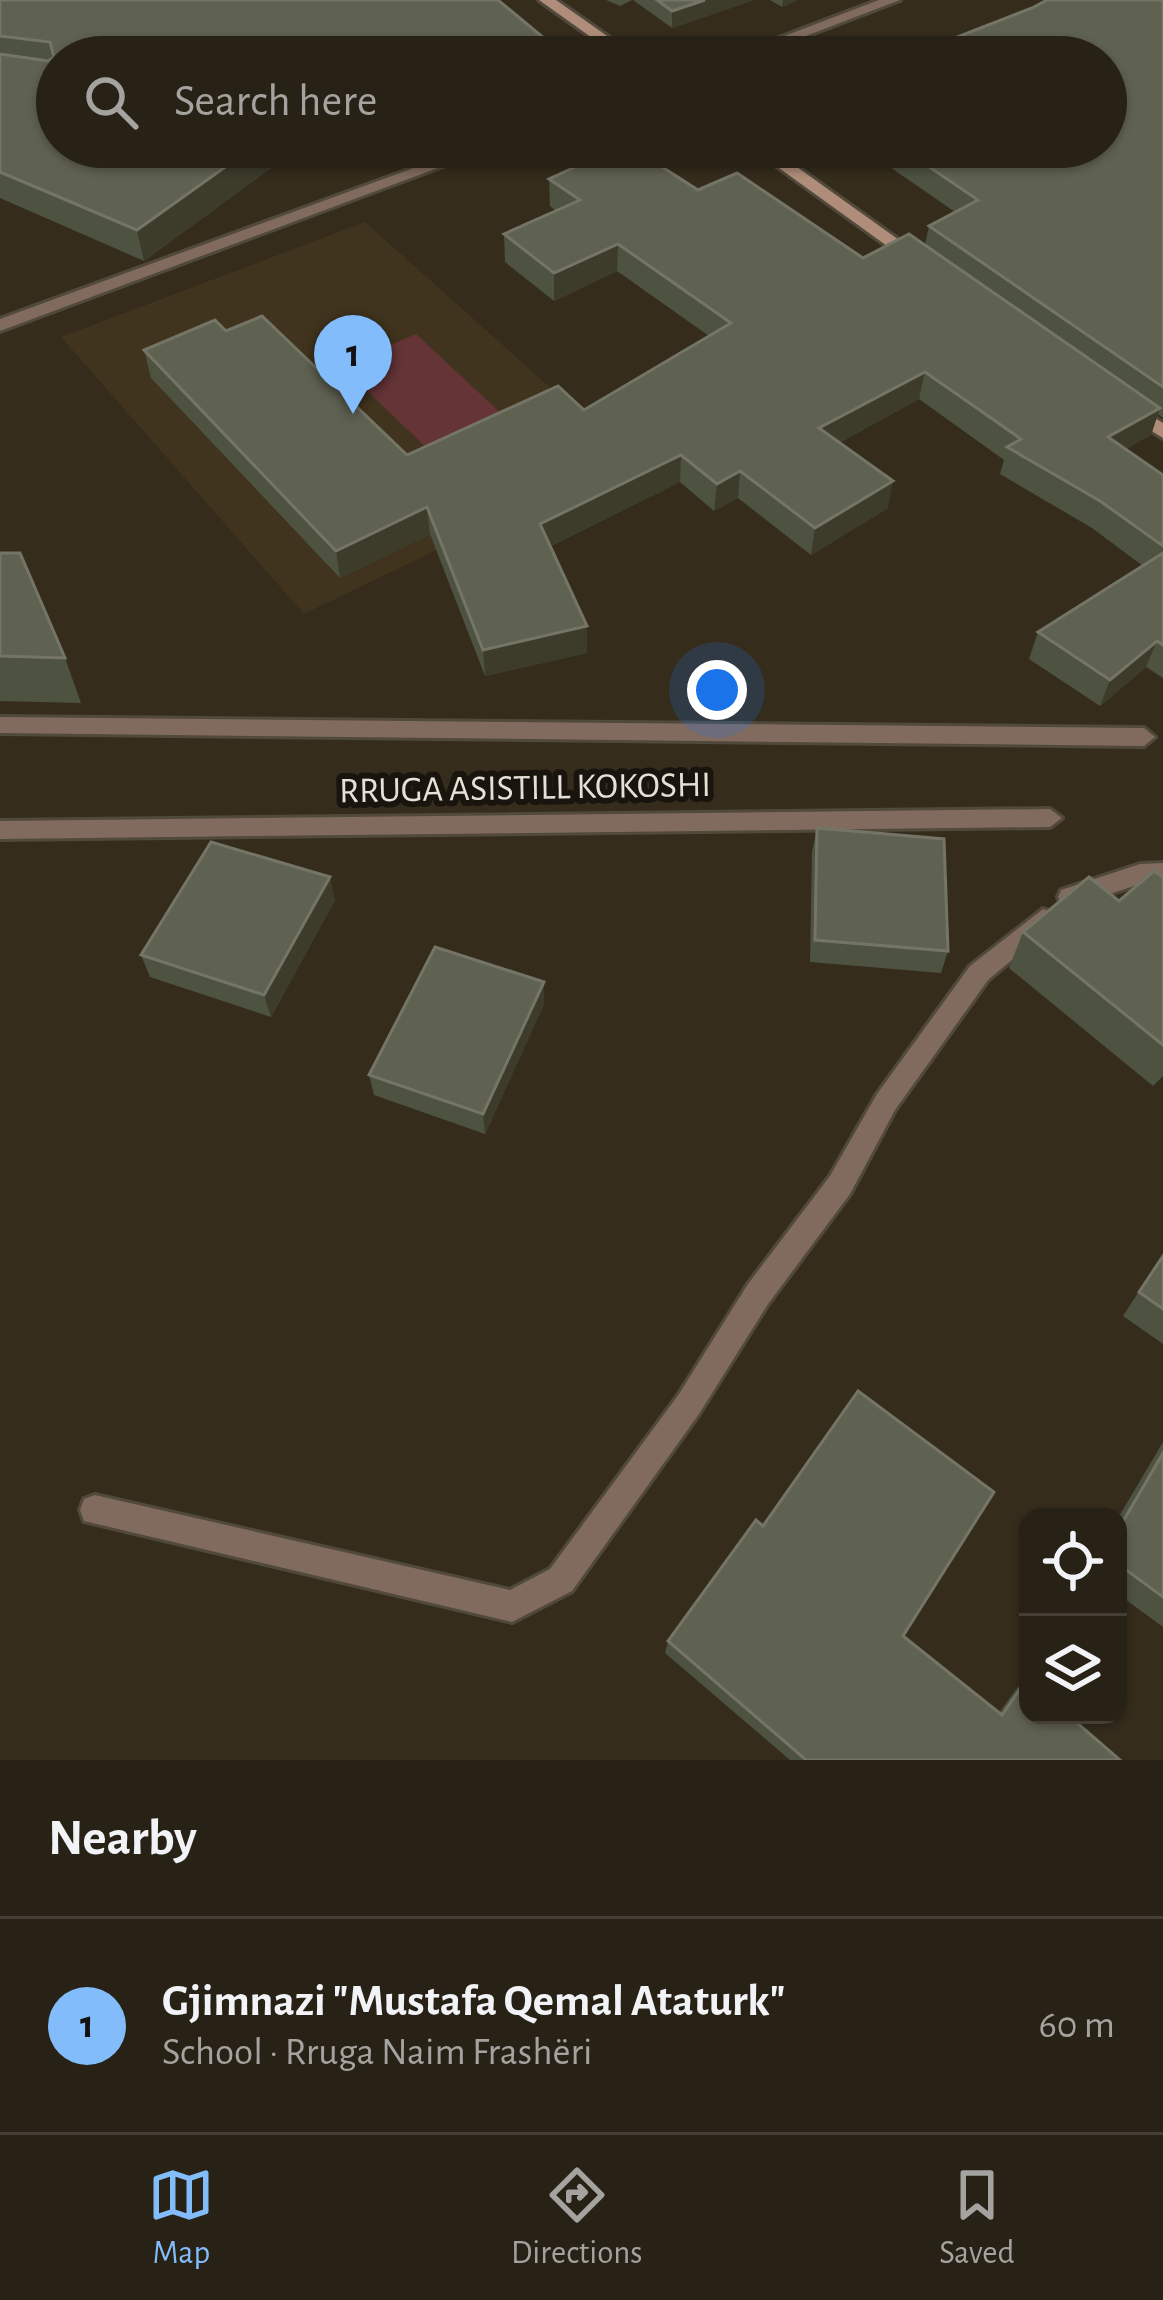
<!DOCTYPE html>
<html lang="en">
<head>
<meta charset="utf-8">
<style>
	:root { --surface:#282115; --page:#30291e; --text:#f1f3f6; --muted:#a5a3a0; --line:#443e34; --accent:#82bcfa }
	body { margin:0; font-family:"Alegreya Sans",sans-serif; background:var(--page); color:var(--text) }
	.controls { position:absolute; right:36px; bottom:36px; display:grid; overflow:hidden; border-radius:24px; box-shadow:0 3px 9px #0004 }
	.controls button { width:108px; height:108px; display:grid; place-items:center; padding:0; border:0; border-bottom:3px solid var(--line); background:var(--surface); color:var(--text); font:60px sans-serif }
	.you { position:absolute; left:717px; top:690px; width:42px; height:42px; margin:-30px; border:9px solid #fff; border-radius:50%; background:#1a73e8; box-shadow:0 0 0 18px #1a73e833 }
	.badge { display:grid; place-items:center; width:78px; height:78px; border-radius:50%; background:var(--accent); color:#111; font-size:39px; font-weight:700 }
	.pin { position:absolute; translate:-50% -99px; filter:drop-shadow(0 3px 6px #0008) }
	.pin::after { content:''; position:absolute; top:63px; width:42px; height:36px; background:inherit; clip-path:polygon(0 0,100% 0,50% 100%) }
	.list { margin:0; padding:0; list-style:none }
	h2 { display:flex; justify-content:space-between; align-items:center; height:156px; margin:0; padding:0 48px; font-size:51px }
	h2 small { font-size:39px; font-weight:400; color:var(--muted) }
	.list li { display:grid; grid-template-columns:78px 1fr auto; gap:36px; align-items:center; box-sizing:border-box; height:216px; padding:0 48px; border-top:3px solid var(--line) }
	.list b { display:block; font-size:45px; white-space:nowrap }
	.list p { margin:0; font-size:39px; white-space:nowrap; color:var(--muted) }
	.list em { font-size:39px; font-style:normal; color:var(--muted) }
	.icon { flex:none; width:66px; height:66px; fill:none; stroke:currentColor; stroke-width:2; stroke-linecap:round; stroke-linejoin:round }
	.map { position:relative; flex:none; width:1163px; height:1760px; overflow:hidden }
	.search { position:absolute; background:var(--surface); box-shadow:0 3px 9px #0004; left:36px; right:36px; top:36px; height:132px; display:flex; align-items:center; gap:30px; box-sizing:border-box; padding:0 42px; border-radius:66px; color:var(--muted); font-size:45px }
	.sheet { height:372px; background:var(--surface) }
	nav { display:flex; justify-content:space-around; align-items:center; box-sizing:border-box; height:168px; border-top:3px solid var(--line); background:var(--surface); font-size:33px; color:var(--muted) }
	nav a { display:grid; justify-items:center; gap:6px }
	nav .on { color:var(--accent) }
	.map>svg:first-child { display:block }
	.built { fill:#40341e }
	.green { fill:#653437 }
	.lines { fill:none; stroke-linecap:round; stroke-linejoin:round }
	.minor-casing { stroke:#51493a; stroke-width:6 }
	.secondary-casing { stroke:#51493a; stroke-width:6 }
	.minor { fill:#816b5f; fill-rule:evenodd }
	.secondary { fill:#af8d7a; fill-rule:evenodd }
	.wall { fill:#4e5240 }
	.shaded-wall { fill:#3d3c2b }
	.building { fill:#5f6151; stroke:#747566; stroke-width:3 }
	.labels { text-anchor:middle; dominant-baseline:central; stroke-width:12; stroke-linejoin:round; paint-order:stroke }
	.street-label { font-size:36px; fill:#e6e1d7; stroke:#19150e }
</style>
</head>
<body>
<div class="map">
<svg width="1163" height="1760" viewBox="0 0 1163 1760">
	<rect width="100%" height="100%" fill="#352c1c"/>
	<path class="built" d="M365,222l300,268 -96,47 -35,-34 -230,111 -243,-277z"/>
	<path class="green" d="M416,334l90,84 -75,34 -90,-86z"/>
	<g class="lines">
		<defs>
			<g id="minor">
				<path d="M879,0h21l-149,57h-22z"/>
				<path d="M412,147l45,5 14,-5h23l-494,184v-12l441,-161z"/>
				<path d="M0,717l1144,11 11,9 -11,9 -1144,-13z"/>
				<path d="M1050,809l12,9 -12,9 -1050,12v-18z"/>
				<path d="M1163,863v20l-23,1 -70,23 -9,-3 -3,-7 3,-7 79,-26z"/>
				<path d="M1043,909l9,3 3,7 -3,7 -64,54 -93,130 -45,84 -82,110 -69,110 -127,177 -60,31 -428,-101 -4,-11 4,-11 11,-4 415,95 40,-21 129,-175 69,-110 82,-108 47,-82 93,-128z"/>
			</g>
			<g id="secondary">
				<path d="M539,0h17l81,57h-18z"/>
				<path d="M750,147h19l158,113 -15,4z"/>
				<path d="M1128,402l35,21v15l-42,-26v-8z"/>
			</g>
		</defs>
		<use href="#minor" class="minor-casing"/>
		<use href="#secondary" class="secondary-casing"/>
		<use href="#minor" class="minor"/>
		<use href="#secondary" class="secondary"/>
	</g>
	<g class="wall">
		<path d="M0,0l275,165 -131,96 -144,-63z"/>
		<path d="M606,0h26l-12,6z"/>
		<path d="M633,0h121l-82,28z"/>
		<path d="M770,0h28l-16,7z"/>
		<path d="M1163,0v418l-5,-4 -7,21 -26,14 38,26v203l-17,-11 -46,39 -71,-47 9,-27 105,-66 -51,-38 -92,-54 4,-14 -85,-61 -80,44 49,65 -77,47 -73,-57 -24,13 -34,-29 -129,64 36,80v27l-102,23 -55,-142 -90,44 -189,-200 -7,-28 82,-19 181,124 177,-45 125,-74 -92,-65 -63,30 -49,-39 -1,-28 52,-23 -6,-5 -1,-27 149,11 165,68 62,-13 4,-19 26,-14 -94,-65h245z"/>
		<path d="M0,553l65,105 16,45 -81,-2z"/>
		<path d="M817,828l131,123 -7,22 -131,-11 2,-110z"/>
		<path d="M1163,877v199l-10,10 -144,-118 14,-36 96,-31z"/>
		<path d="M335,900l-64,117 -121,-40 -9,-22z"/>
		<path d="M544,982v22l-59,130 -111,-39 -5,-20z"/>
		<path d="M1163,1254v90l-40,-28z"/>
		<path d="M1163,1442v185l-45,-33v-76z"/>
		<path d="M903,1636l96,77 17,-24 11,-10 93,81h-330l-125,-107 3,-12z"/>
	</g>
	<g class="shaded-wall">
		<path d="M705,0h49l-82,28v-17z"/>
		<path d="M783,0h15l-16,7z"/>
		<path d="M545,39v18h-53z"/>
		<path d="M253,147h72l-50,18 -131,96 -7,-31z"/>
		<path d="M618,244l-1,27 -63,30v-28z"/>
		<path d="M925,372l-6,27 -104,57 4,-28z"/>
		<path d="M1160,408l-9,27 -52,30 9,-28z"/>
		<path d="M681,455l-1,27 -139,69 -1,-27z"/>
		<path d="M740,471l-2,27 -24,13 3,-27z"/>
		<path d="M893,481l-5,27 -77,47 4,-27z"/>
		<path d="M427,507l3,27 -90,44 -4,-27z"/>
		<path d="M587,626v27l-102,23 -2,-26z"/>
		<path d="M1157,641l-11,26 -46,39 10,-26z"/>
		<path d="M330,877l5,23 -64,117 -7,-22z"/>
		<path d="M544,982v22l-59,130 -2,-20z"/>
	</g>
	<g class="building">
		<path d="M0,0h498l47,39 -53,18h-435v90h196l-116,83 -137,-58v-118l48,7 6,-4 -4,-15 -50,-6z"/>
		<path d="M657,0h48l-33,11z"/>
		<path d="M1047,0h116v387l-234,-161 49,-26 -78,-53h206v-90h-200l126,-49z"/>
		<path d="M619,147h12l67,43 39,-17 126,85 46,-24 251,174 -52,29 55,38v71l-63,-45 -93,-54 14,-8 -96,-67 -106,56 74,53 -78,47 -75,-57 -23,13 -36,-29 -141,69 47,102 -104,24 -56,-143 -91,44 -192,-201 71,-30 11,11 36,-15 145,139 151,-69 26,24 147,-87 -113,-79 -64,29 -50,-39 76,-34 -31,-21z"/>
		<path d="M0,553h20l45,105 -65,-2z"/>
		<path d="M1163,553v92l-6,-4 -47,39 -72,-48z"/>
		<path d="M817,828l127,11 4,112 -133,-11z"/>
		<path d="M211,842l119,35 -66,118 -123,-40z"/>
		<path d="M1154,871l9,6v168l-140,-113 66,-55 30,24z"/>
		<path d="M435,947l109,35 -61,132 -114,-39z"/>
		<path d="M1163,1256v53l-24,-17z"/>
		<path d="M858,1391l136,101 -91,144 99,79 25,-36 1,36h40l52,45h-314l-138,-119 88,-121 7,6z"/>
		<path d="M1163,1453v144l-45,-33v-34z"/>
	</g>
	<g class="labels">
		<g class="street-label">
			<text transform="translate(525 788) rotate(-1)">RRUGA ASISTILL KOKOSHI</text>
		</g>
	</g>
</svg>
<div class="controls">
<button><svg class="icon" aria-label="locate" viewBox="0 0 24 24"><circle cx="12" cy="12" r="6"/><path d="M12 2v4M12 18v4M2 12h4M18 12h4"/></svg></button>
<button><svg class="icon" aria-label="layers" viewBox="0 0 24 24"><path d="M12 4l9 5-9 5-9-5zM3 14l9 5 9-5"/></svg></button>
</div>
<div class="you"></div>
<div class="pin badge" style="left:353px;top:414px">1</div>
<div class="search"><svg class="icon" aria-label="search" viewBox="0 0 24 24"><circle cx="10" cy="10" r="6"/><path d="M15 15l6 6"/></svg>Search here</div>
</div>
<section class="sheet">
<h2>Nearby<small></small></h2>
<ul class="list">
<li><span class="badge">1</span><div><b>Gjimnazi &quot;Mustafa Qemal Ataturk&quot;</b><p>School · Rruga Naim Frashëri</p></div><em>60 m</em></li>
</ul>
</section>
<nav>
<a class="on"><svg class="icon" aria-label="map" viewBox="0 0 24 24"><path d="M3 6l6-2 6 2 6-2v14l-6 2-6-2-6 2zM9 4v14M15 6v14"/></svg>Map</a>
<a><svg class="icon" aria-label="directions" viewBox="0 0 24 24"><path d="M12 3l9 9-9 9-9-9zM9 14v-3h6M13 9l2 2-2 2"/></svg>Directions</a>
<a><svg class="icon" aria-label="saved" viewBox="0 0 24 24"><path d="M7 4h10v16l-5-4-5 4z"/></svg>Saved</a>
</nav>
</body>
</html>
